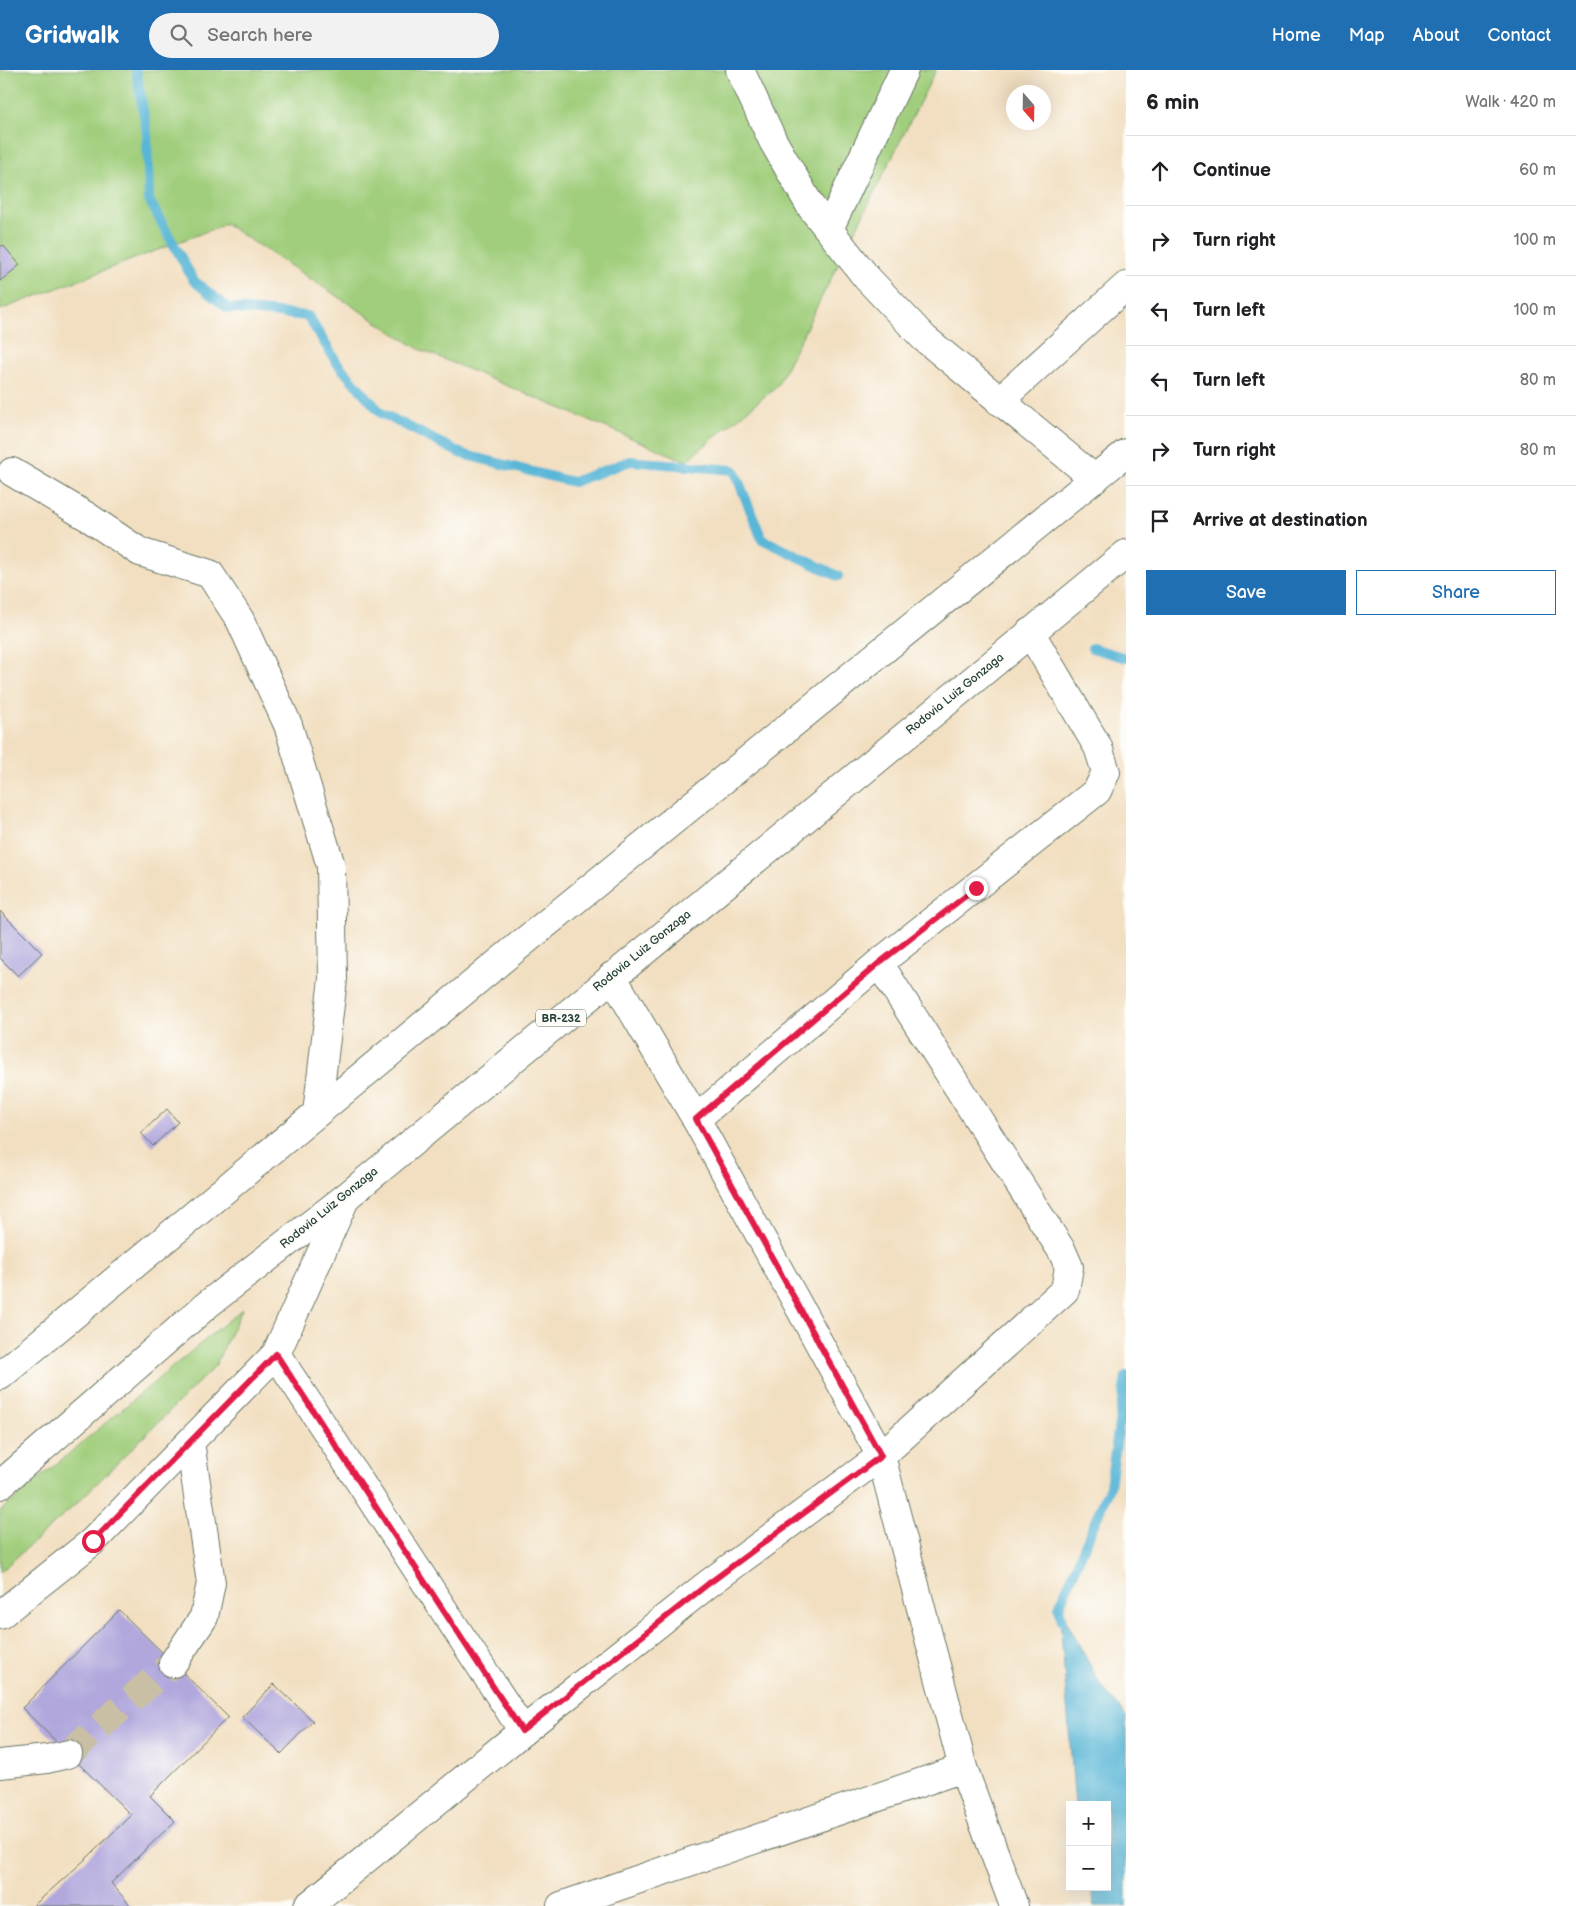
<!DOCTYPE html>
<html lang="en">
<head>
<meta charset="utf-8">
<style>
	:root { --surface:#fff; --page:#f2f2f2; --text:#202124; --muted:#757577; --line:#e0e0e0; --accent:#1f6fb2 }
	body { margin:0; font-family:"Balsamiq Sans",sans-serif; background:var(--page); color:var(--text) }
	.controls { position:absolute; right:15px; bottom:15px; display:grid; overflow:hidden; border-radius:0px; box-shadow:0 5px 20px #0002 }
	.controls button { width:45px; height:45px; display:grid; place-items:center; padding:0; border:0; border-bottom:1px solid var(--line); background:var(--surface); color:var(--text); font:25px sans-serif }
	.compass { position:absolute; left:1006px; top:15px; width:45px; height:45px; border-radius:50%; background:var(--surface); box-shadow:0 5px 20px #0002; rotate:160deg }
	.stop { position:absolute; width:15px; height:15px; margin:-11px; border:4px solid #e11d48; border-radius:50%; background:#fff }
	.stop.end { background:#e11d48; border-color:#fff; box-shadow:0 1px 5px #0008 }
	.list { margin:0; padding:0; list-style:none }
	h2 { display:flex; justify-content:space-between; align-items:center; height:65px; margin:0; padding:0 20px; font-size:21px }
	h2 small { font-size:16px; font-weight:400; color:var(--muted) }
	.list li { display:grid; grid-template-columns:32px 1fr auto; gap:15px; align-items:center; box-sizing:border-box; height:70px; padding:0 20px; border-top:1px solid var(--line) }
	.list b { display:block; font-size:19px; white-space:nowrap }
	.list em { font-size:16px; font-style:normal; color:var(--muted) }
	.actions { display:flex; gap:10px; padding:15px 20px }
	.actions a { flex:1; padding:11px 0; border:1px solid var(--accent); border-radius:0px; text-align:center; font-size:18px; color:var(--accent) }
	.actions .main { background:var(--accent); color:#fff }
	.icon { flex:none; width:28px; height:28px; fill:none; stroke:currentColor; stroke-width:2; stroke-linecap:round; stroke-linejoin:round }
	.map { position:relative; flex:none; width:1126px; height:1836px; overflow:hidden }
	header { display:flex; align-items:center; gap:30px; box-sizing:border-box; height:70px; padding:0 25px; background:var(--accent); color:#fff }
	header strong { font-size:24px }
	nav { display:flex; gap:28px; margin-inline-start:auto; font-size:18px }
	.search { width:350px; height:45px; background:var(--page); display:flex; align-items:center; gap:12px; box-sizing:border-box; padding:0 18px; border-radius:28px; color:var(--muted); font-size:19px }
	main { display:flex }
	aside { flex:1; background:var(--surface) }
	.map>svg:first-child { display:block }
	.green { fill:#a0ce7b; stroke:#608658 }
	.water { fill:#58b6d7; stroke:#3c7a86 }
	.lines { fill:none; stroke-linecap:round; stroke-linejoin:round }
	.stream { stroke:#58b6d7; stroke-width:10 }
	.building { fill:#b1a7dd }
	.minor-tunnel { stroke:#c8bfa5; stroke-width:28; stroke-dasharray:28 14; stroke-linecap:butt }
	.minor-casing { stroke:#697665; stroke-width:30 }
	.highway-casing { stroke:#697665; stroke-width:30 }
	.minor { stroke:#fff; stroke-width:28 }
	.highway { stroke:#fff; stroke-width:28 }
	.route { stroke:#e11d48; stroke-width:6 }
	.labels { text-anchor:middle; dominant-baseline:central; stroke-width:4; stroke-linejoin:round; paint-order:stroke }
	.shield { fill:#fdfcf7; stroke:#62766e; stroke-width:1 }
	.shield-label { font-size:11px; font-weight:bold; fill:#1f3d34 }
	.street-label { font-size:12px; fill:#1f3d34; stroke:#fdfcf7 }
</style>
</head>
<body>
<header>
<strong>Gridwalk</strong>
<div class="search"><svg class="icon" aria-label="search" viewBox="0 0 24 24"><circle cx="10" cy="10" r="6"/><path d="M15 15l6 6"/></svg>Search here</div>
<nav><a>Home</a><a>Map</a><a>About</a><a>Contact</a></nav>
</header>
<main>
<div class="map">
<svg width="1126" height="1836" viewBox="0 0 1126 1836">
	<rect width="100%" height="100%" fill="#fdfcf7"/>
	<filter id="ink" filterUnits="userSpaceOnUse"><feTurbulence type="fractalNoise" baseFrequency=".02" numOctaves="2"/><feDisplacementMap in="SourceGraphic" scale="10" xChannelSelector="R" yChannelSelector="G"/><feConvolveMatrix kernelMatrix="1 2 1 2 8 2 1 2 1" color-interpolation-filters="sRGB"/></filter>
	<filter id="wash" filterUnits="userSpaceOnUse"><feTurbulence type="fractalNoise" baseFrequency=".0096" numOctaves="4" result="noise"/><feDisplacementMap in="SourceGraphic" scale="20" xChannelSelector="R" yChannelSelector="G"/><feGaussianBlur stdDeviation="1.12" result="paint"/><feColorMatrix in="noise" values="0 0 0 0 0 0 0 0 0 0 0 0 0 0 0 0 0 1.4 0 .05"/><feComposite in="paint" operator="in"/></filter>
	<g filter="url(#wash)">
		<rect width="100%" height="100%" fill="#f2dfc1"/>
		<g class="green">
			<path d="M0,0h936l-159,316 -91,75 -269,-113 -191,-124 -226,86z"/>
			<path d="M242,1239l-27,57 -139,138 -76,68v-61z"/>
		</g>
		<path class="water" d="M1059,1537l41,77 26,33v189h-31l-4,-19h16v-82h-32z"/>
		<g class="lines">
			<g class="stream">
				<path d="M136,0l11,63 2,67 45,81 34,27 80,8 29,47 44,50 81,41 111,28 57,-21 104,9 28,69 76,37"/>
				<path d="M1092,578l34,10"/>
				<path d="M1062,1551l-3,-14 51,-121 16,-110"/>
			</g>
		</g>
		<g id="blocks">
			<g class="building">
				<path d="M3,175l17,20 -20,16v-34z"/>
				<path d="M0,841l42,42 -24,23 -18,-18z"/>
				<path d="M167,1039l11,13 -25,24 -12,-13z"/>
				<path d="M119,1540l109,107 -78,79 25,25 -64,62 20,23h-98l55,-49 43,-42 -109,-107z"/>
				<path d="M274,1614l39,37 -32,33 -39,-37z"/>
			</g>
		</g>
	</g>
	<g filter="url(#ink)">
		<use href="#blocks" fill-opacity="0" stroke="#697665" stroke-width="1"/>
		<g class="lines">
			<path class="minor-tunnel" d="M68,1684l105,-91"/>
			<defs>
				<g id="minor">
					<path d="M740,0l33,71 38,66 56,71 57,60 171,141"/>
					<path d="M829,159l75,-159"/>
					<path d="M999,331l127,-115"/>
					<path d="M12,402l76,45 52,35 70,22 30,46 48,105 43,141 2,113 -16,134"/>
					<path d="M612,906l84,143 185,337 82,312 51,138"/>
					<path d="M696,1049l183,-156 218,-172 9,-19 -8,-25 -68,-115"/>
					<path d="M276,1284l247,377"/>
					<path d="M0,1545l93,-74 183,-187 70,-157"/>
					<path d="M173,1593l31,-46 7,-34 -21,-141"/>
					<path d="M0,1694l47,-5 21,-5"/>
					<path d="M308,1836l215,-175 185,-147 173,-128 184,-166 4,-23 -7,-16 -183,-288"/>
					<path d="M561,1836l402,-138"/>
				</g>
				<g id="highway">
					<path d="M0,1306l504,-418 622,-505"/>
					<path d="M0,1415l208,-181 138,-107 780,-643"/>
				</g>
			</defs>
			<use href="#minor" class="minor-casing"/>
			<use href="#highway" class="highway-casing"/>
			<use href="#minor" class="minor"/>
			<use href="#highway" class="highway"/>
		</g>
	</g>
	<g class="lines" filter="url(#ink)">
		<path class="route" d="M93,1471l183,-187 246,377 186,-147 173,-128 -185,-337 183,-156 97,-75"/>
	</g>
	<g class="labels">
		<rect class="shield" x="536" y="939.5" width="50" height="17" rx="4"/>
		<g class="shield-label">
			<text x="561" y="948">BR-232</text>
		</g>
		<g class="street-label">
			<text transform="translate(955 624) rotate(-39)">Rodovia Luiz Gonzaga</text>
			<text transform="translate(642 881) rotate(-39)">Rodovia Luiz Gonzaga</text>
			<text transform="translate(329 1138) rotate(-39)">Rodovia Luiz Gonzaga</text>
		</g>
	</g>
</svg>
<div class="controls">
<button>+</button>
<button>−</button>
</div>
<svg class="compass" viewBox="-18 -18 36 36"><path d="M0-13l5 13h-10z" fill="#e53935"/><path d="M0 13l5-13h-10z" fill="#757577"/></svg>
<div class="stop" style="left:93px;top:1471px"></div>
<div class="stop end" style="left:976px;top:818px"></div>
</div>
<aside>
<h2>6 min<small>Walk · 420 m</small></h2>
<ul class="list">
<li><svg class="icon" aria-label="ahead" viewBox="0 0 24 24"><path d="M12 20V5M6 11l6-6 6 6"/></svg><div><b>Continue</b></div><em>60 m</em></li>
<li><svg class="icon" aria-label="right" viewBox="0 0 24 24"><path d="M7 20v-9h11M14 6l5 5-5 5"/></svg><div><b>Turn right</b></div><em>100 m</em></li>
<li><svg class="icon" aria-label="left" viewBox="0 0 24 24"><path d="M17 20v-9H6M10 6l-5 5 5 5"/></svg><div><b>Turn left</b></div><em>100 m</em></li>
<li><svg class="icon" aria-label="left" viewBox="0 0 24 24"><path d="M17 20v-9H6M10 6l-5 5 5 5"/></svg><div><b>Turn left</b></div><em>80 m</em></li>
<li><svg class="icon" aria-label="right" viewBox="0 0 24 24"><path d="M7 20v-9h11M14 6l5 5-5 5"/></svg><div><b>Turn right</b></div><em>80 m</em></li>
<li><svg class="icon" aria-label="arrive" viewBox="0 0 24 24"><path d="M6 21V4h12l-3 4 3 4H6"/></svg><div><b>Arrive at destination</b></div></li>
</ul>
<div class="actions"><a class="main">Save</a><a>Share</a></div>
</aside>
</main>
</body>
</html>
